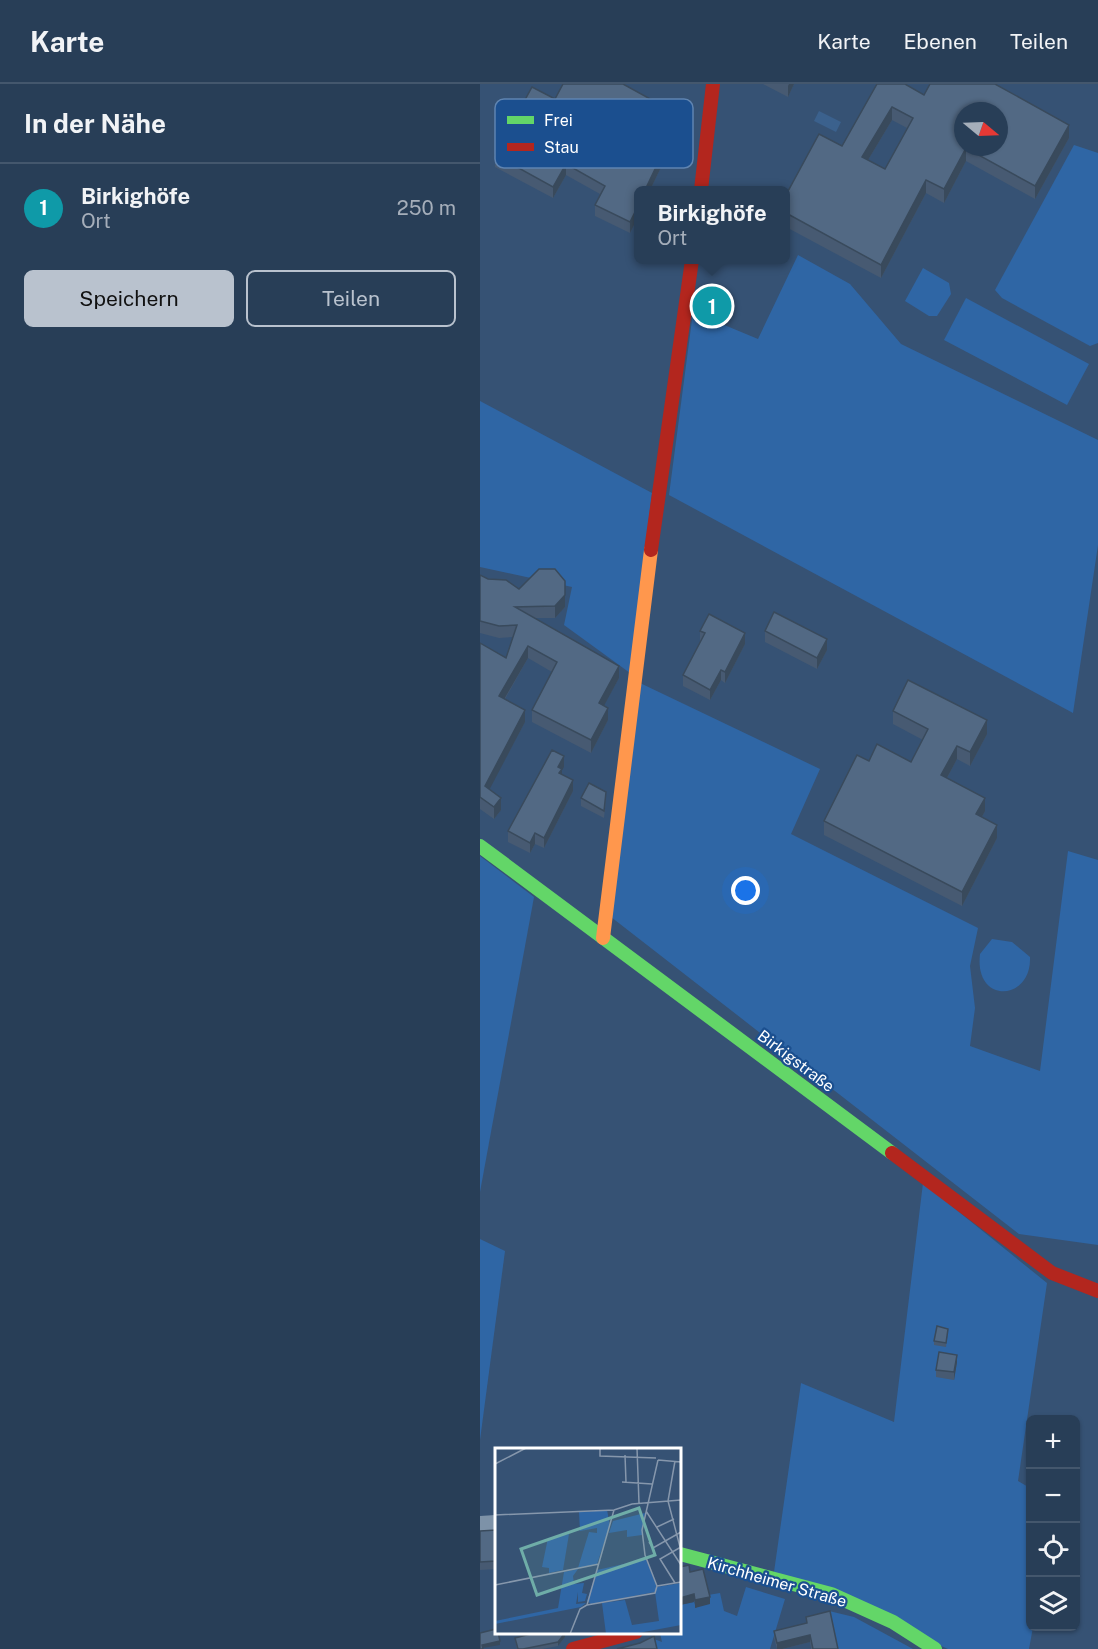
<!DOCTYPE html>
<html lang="de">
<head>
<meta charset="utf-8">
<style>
	:root { --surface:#283e57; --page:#344961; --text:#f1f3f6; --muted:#a5aeba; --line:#44576d; --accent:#b9c2ce }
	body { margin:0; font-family:"Public Sans",sans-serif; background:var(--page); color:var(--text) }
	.controls { position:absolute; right:18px; bottom:18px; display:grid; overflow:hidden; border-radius:9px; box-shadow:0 2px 4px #0004 }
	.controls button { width:54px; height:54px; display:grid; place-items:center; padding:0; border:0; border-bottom:2px solid var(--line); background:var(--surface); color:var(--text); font:30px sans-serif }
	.compass { position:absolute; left:474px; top:18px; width:54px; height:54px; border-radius:50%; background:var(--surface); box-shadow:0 2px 4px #0004; rotate:109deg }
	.you { position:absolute; left:266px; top:807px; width:21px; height:21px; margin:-15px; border:4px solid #fff; border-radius:50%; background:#1a73e8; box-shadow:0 0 0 9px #1a73e833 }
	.badge { display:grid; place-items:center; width:39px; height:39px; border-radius:50%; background:var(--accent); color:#fff; font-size:20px; font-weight:700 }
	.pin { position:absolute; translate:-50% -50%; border:3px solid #fff; box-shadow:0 2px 6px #0006 }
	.popup { position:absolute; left:154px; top:102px; width:156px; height:78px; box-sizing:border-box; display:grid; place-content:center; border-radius:9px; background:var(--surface); filter:drop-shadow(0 2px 4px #0005); font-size:20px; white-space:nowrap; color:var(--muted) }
	.popup b { font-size:22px; color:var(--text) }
	.popup::after { content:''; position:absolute; left:50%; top:100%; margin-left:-12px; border:12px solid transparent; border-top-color:var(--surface) }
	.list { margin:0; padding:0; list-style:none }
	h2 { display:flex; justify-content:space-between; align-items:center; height:78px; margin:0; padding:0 24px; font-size:26px }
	h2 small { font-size:20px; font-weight:400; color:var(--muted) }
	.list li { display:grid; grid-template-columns:39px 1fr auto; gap:18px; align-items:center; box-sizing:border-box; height:90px; padding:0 24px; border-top:2px solid var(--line) }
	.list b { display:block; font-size:22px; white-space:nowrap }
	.list p { margin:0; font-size:20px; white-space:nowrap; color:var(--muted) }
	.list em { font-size:20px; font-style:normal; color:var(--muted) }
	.actions { display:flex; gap:12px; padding:18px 24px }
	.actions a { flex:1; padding:14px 0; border:2px solid var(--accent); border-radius:9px; text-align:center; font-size:21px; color:var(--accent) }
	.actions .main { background:var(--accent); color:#111 }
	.icon { flex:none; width:33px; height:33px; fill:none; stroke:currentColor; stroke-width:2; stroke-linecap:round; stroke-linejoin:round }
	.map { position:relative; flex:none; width:618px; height:1565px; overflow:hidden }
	header { display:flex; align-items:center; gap:36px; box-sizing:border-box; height:84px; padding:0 30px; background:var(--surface); border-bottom:2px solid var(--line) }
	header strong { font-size:28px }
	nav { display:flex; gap:33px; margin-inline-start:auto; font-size:21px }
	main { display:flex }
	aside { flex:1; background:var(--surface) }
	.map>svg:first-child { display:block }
	.green { fill:#2f66a5 }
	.water { fill:#3b618d }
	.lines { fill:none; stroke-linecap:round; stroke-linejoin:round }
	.street { stroke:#7d92a8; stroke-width:18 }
	.fast { stroke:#63d668; stroke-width:14 }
	.slow { stroke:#ff974d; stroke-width:14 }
	.jam { stroke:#b3261e; stroke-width:14 }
	.wall { fill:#475a72; fill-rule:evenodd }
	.shaded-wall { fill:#394a5c }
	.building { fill:#526984; stroke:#394a5c; stroke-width:1.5; fill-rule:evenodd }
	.labels { text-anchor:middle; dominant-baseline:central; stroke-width:4.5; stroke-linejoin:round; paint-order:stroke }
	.street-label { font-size:16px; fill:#fff; stroke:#1b4f8f }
	.inset-road { fill:none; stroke:#8697ac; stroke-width:1.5 }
	.view { fill:#6fada8; fill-opacity:0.15; stroke:#6fada8; stroke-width:3 }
	.inset-edge { fill:none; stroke:#fff; stroke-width:3 }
	.key { fill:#1b4f8f; stroke:#5f84b1; stroke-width:1.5 }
	.key-label { font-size:16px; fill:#fff }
</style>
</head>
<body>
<header>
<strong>Karte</strong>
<nav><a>Karte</a><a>Ebenen</a><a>Teilen</a></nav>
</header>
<main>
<aside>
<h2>In der Nähe<small></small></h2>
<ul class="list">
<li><span class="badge" style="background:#0f9aa8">1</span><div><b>Birkighöfe</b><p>Ort</p></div><em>250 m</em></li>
</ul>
<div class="actions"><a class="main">Speichern</a><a>Teilen</a></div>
</aside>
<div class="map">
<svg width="618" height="1565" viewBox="0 0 618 1565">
	<rect width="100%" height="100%" fill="#365274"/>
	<g class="green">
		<path d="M594,61l24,8v190l-8,3 -88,-48 -7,-8z"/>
		<path d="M318,171l52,29 51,60 197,96v105l-25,168 -404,-218 24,-183 65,27z"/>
		<path d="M443,184l26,15 2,11 -14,22h-8l-24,-15z"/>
		<path d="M486,214l123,66 -22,41 -123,-65z"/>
		<path d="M0,317l172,92 -22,180 -66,-48 8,-38 -92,-20z"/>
		<path d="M160,599l180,86 -29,65 187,94 -8,38 5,42 -5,38 70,25 28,-220 30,9v385l-79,-11 -408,-317z"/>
		<path d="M0,772l54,41 -54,295z"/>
		<path d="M512,855l20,3 18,15c2,44 -56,48 -50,-3z"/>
		<path d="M443,1099l124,100 -29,198 12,7v138l3,1 -4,22h-81l-174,-77 27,-189 93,39z"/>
		<path d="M0,1155l25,12 -25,189z"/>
		<path d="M266,1503l39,12 -15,50h-114l-2,-10 8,3 -2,-9 20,-1v-27l14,-3 2,6 12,-13 12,-2 4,18 13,5z"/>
		<path d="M349,1527l25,6 59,32h-76z"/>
	</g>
	<path class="water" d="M339,27l22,11 -5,10 -22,-11z"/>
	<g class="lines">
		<path class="street" d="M0,1441l16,-1"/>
		<g class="fast">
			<path d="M0,762l412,307"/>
			<path d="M200,1470l151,40 62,28 42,27"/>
		</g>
		<path class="slow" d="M123,854l48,-388"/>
		<g class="jam">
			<path d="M221,106l12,-106"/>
			<path d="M171,466l41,-290"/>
			<path d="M412,1069l160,120 46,18"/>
			<path d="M93,1565l63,-17"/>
		</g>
	</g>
	<g class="wall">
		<path d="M83,0l91,28 -12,22 -42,-22 -17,31 37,19 46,-5 -16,33h-11v25l-9,18 -35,-17v-11l5,-11 -34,-19 -13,23 -58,-31v-12l60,-56z"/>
		<path d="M283,0h31l-6,13z"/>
		<path d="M397,0l47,11 145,43 -34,61 -69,-38 -22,42 -18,-10 -45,85 -95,-51v-32l56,-49zM412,36l15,8 -22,41 -17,-9z"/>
		<path d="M0,491l8,4 31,10 46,18 -10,11h-20l84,60 -15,27 4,15 -17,33 -59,-31v-12l20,-38 -24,-14 -23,41 20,23 -36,67 12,21 -7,9 -14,-10v-166l26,15 7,-21 -14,1 -19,-5z"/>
		<path d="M220,547l45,13 -20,39 -4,-3 -11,20 -27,-14v-11l18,-33 -1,-1z"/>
		<path d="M285,547l62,19 -10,19 -52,-27z"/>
		<path d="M413,627l94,23 -17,32 -13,-7 -10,19 38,33 -3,6 15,21 -35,68 -138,-71v-14l45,-60 42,1 12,-22 -30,-16z"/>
		<path d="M84,683l-2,3v5l11,16 -29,57 -9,-4 -5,9 -22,-11v-11z"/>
		<path d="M101,714l25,1 -2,19 -23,-12z"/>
		<path d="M468,1248l-2,15 -12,-2v-4z"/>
		<path d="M477,1278l-3,18 -18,-3v-7z"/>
		<path d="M16,1446v39l-16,1v-39z"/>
		<path d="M326,1533l32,32h-27l-1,-7 -28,7h-5l-3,-11v-7l32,-8z"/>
		<path d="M85,1553l-7,9 -16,3h-25l-2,-8v-3z"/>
	</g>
	<g class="shaded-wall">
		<path d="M309,0h5l-6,13v-11z"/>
		<path d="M120,17v11l-22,40v-11z"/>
		<path d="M174,17v11l-12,22v-11z"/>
		<path d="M412,23v13l-30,50v-13z"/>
		<path d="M589,41v13l-34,61v-13z"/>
		<path d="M186,62v11l-16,33h-5z"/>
		<path d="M486,64v13l-22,42v-14z"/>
		<path d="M86,80v11l-13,23v-11z"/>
		<path d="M446,96v13l-45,85v-13z"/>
		<path d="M159,120v11l-9,18v-11z"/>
		<path d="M85,511v12l-10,11v-12z"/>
		<path d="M265,549v11l-20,39v-11z"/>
		<path d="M347,555v11l-10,19v-11z"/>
		<path d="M48,562v12l-29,50v-12z"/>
		<path d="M139,582v12l-20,37v-12z"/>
		<path d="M241,586v10l-11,20v-10z"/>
		<path d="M128,624v12l-17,33v-13z"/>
		<path d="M45,626v12l-40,76v-12z"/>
		<path d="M507,636v14l-17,32v-14z"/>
		<path d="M477,662v13l-16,30v-14z"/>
		<path d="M84,672v11l-2,3v10l-4,-13z"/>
		<path d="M93,696v11l-29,57v-10z"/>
		<path d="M21,714v12l-7,9v-12z"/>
		<path d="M505,714v13l-9,17v-14z"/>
		<path d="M517,741v13l-35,68v-14z"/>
		<path d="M55,749v11l-5,9v-10z"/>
		<path d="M477,1271v7l-3,18v-8z"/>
		<path d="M214,1510v8l-14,3v-7z"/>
		<path d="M230,1513v7l-15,4v-8z"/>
		<path d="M85,1549v4l-7,9v-4z"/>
		<path d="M330,1551v7l-28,7h-5v-6z"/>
		<path d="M20,1557v4l-18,3v-3z"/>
	</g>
	<g class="building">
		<path d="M83,0h60l31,17 -12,22 -42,-22 -22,40 42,21 15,-31 31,15 -21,44h-6v14l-9,18 -35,-17 10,-19 -39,-22 -13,23 -58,-32 37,-68 23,12z"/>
		<path d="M397,0h28l19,11 6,-11h65l74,41 -34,61 -69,-38 -22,41 -18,-9 -45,85 -95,-52v-18l33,-61 23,12zM412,23l21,11 -28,51 -23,-12zM483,27h36v36h-36z"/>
		<path d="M59,485h16l10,12v14l-10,11 -40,1 104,59 -20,37 9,5 -17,32 -59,-30 25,-48 -29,-16 -29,50 26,14 -40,76 16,12 -7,9 -14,-10v-154l26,15 11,-33 -18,1 -19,-5v-46l8,4 18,1 13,9z"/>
		<path d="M294,528l53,27 -10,19 -52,-27z"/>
		<path d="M229,530l36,19 -20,39 -4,-2 -11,20 -27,-15 22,-42 -5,-2z"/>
		<path d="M428,596l79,40 -17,32 -13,-6 -16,29 44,23 -9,16 21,11 -35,67 -138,-71 33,-66 12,6 8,-17 34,18 17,-33 -35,-18z"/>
		<path d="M72,666l12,6 -6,11 4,2 -3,4 14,7 -29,58 -9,-5 -5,10 -22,-12z"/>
		<path d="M109,699l17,9 -2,19 -23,-13z"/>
		<path d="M457,1242l11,3 -2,14 -12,-2z"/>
		<path d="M459,1268l18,3 -3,17 -18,-2z"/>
		<path d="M16,1446v31l-16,1v-31z"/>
		<path d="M209,1481l1,7 13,-3 7,28 -15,3 -1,-6 -14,4v-31z"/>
		<path d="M350,1527l8,38h-25l-3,-14 -33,8 -3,-12 33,-8 -1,-6z"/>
		<path d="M16,1545v3h2l2,9 -18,4 1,4h-3v-16z"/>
		<path d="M58,1548h26l1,1 -7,9 -35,7h-5l-3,-11z"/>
		<path d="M174,1552l3,13h-40l23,-6z"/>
	</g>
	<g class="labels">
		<g class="street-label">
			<text transform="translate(316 977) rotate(37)">Birkigstraße</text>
			<text transform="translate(297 1498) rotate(16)">Kirchheimer Straße</text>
		</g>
	</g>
	<g transform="translate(15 1364)">
		<rect width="186" height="186" fill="#365274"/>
		<path d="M112,62l3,15 -13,39 -19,4 11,-36 8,1v-5l-17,3 -1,-19zM150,65l-3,22 -15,2v-7l-18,3 4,-12zM74,86l-6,36 -14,3v-5l-7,-1 6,-29zM151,111l11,28 24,-4v42l-48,9h-27l-4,-31 23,-3 7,25 27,-4 -4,-29 -64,12 -4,-3 10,-31zM83,121l-5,7 1,8 10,-1 -2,10 5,1 -2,7 -7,1v-10l-2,12 10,-1 -5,4 -86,17v-3l63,-13 6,-36z" fill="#2f66a5"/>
		<path class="inset-road" d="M105,0v8l56,2M142,0l2,55M130,7l1,27M163,12l23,2M180,13l-7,40 12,46M0,16l31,-16M127,34l30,2M151,63l35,54M0,67l119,-5 18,-6 49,-4M162,79l17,-8M154,94l4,6 28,-16M180,135l-15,-24 21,-12M0,137l104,-21M162,138l-12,-31 -3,-25 16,-70M162,138l24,-4M92,157l68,-12 2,-7M75,186l10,-25 7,-4 27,-95"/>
		<path class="view" d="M144,60l16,47 -118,40 -16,-46z"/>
		<rect width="186" height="186" class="inset-edge"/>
	</g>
	<rect x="15" y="15" width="198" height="69" rx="9" class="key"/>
	<rect x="27" y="32" width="27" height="8" fill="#63d668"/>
	<rect x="27" y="59" width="27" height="8" fill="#b3261e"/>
	<g class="key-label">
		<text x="64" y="42">Frei</text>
		<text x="64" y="69">Stau</text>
	</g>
</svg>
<div class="controls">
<button>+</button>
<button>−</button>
<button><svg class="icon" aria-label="locate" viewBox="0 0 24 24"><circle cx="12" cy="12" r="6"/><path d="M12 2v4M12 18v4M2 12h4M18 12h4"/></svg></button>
<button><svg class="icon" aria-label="layers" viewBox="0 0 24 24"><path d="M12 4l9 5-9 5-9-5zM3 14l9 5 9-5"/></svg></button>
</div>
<svg class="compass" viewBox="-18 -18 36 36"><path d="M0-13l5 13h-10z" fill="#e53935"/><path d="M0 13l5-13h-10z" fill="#a5aeba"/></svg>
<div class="you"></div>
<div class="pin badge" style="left:232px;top:222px;background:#0f9aa8">1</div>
<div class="popup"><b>Birkighöfe</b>Ort</div>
</div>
</main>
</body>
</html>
